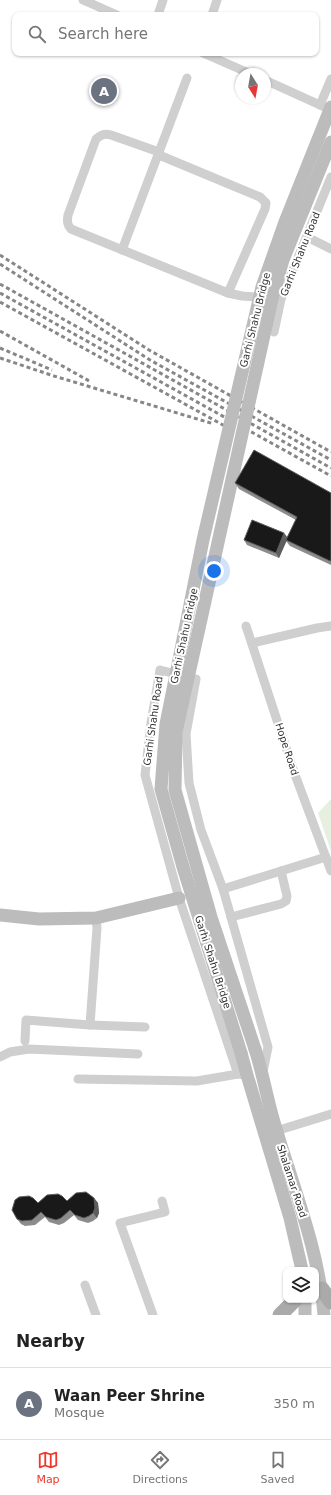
<!DOCTYPE html>
<html lang="en">
<head>
<meta charset="utf-8">
<style>
	:root { --surface:#fff; --page:#f6f6f6; --text:#222; --muted:#767676; --line:#e0e0e0; --accent:#f0392d }
	body { margin:0; font-family:"DejaVu Sans",sans-serif; background:var(--page); color:var(--text) }
	.controls { position:absolute; right:12px; bottom:12px; display:grid; overflow:hidden; border-radius:8px; box-shadow:0 1px 3px #0004 }
	.controls button { width:36px; height:36px; display:grid; place-items:center; padding:0; border:0; border-bottom:1px solid var(--line); background:var(--surface); color:var(--text); font:20px sans-serif }
	.compass { position:absolute; left:235px; top:68px; width:36px; height:36px; border-radius:50%; background:var(--surface); box-shadow:0 1px 3px #0004; rotate:169deg }
	.you { position:absolute; left:214px; top:571px; width:14px; height:14px; margin:-10px; border:3px solid #fff; border-radius:50%; background:#1a73e8; box-shadow:0 0 0 6px #1a73e833 }
	.badge { display:grid; place-items:center; width:26px; height:26px; border-radius:50%; background:var(--accent); color:#fff; font-size:13px; font-weight:700 }
	.pin { position:absolute; translate:-50% -50%; border:2px solid #fff; box-shadow:0 1px 4px #0006 }
	.list { margin:0; padding:0; list-style:none }
	h2 { display:flex; justify-content:space-between; align-items:center; height:52px; margin:0; padding:0 16px; font-size:17px }
	h2 small { font-size:13px; font-weight:400; color:var(--muted) }
	.list li { display:grid; grid-template-columns:26px 1fr auto; gap:12px; align-items:center; box-sizing:border-box; height:72px; padding:0 16px; border-top:1px solid var(--line) }
	.list b { display:block; font-size:15px; white-space:nowrap }
	.list p { margin:0; font-size:13px; white-space:nowrap; color:var(--muted) }
	.list em { font-size:13px; font-style:normal; color:var(--muted) }
	.icon { flex:none; width:22px; height:22px; fill:none; stroke:currentColor; stroke-width:2; stroke-linecap:round; stroke-linejoin:round }
	.map { position:relative; flex:none; width:331px; height:1315px; overflow:hidden }
	.search { position:absolute; background:var(--surface); box-shadow:0 1px 3px #0004; left:12px; right:12px; top:12px; height:44px; display:flex; align-items:center; gap:10px; box-sizing:border-box; padding:0 14px; border-radius:8px; color:var(--muted); font-size:15px }
	.sheet { height:124px; background:var(--surface) }
	nav { display:flex; justify-content:space-around; align-items:center; box-sizing:border-box; height:56px; border-top:1px solid var(--line); background:var(--surface); font-size:11px; color:var(--muted) }
	nav a { display:grid; justify-items:center; gap:2px }
	nav .on { color:var(--accent) }
	.map>svg:first-child { display:block }
	.green { fill:#e6efe0 }
	.lines { fill:none; stroke-linecap:round; stroke-linejoin:round }
	.street { stroke:#cfcfcf; stroke-width:9 }
	.secondary { stroke:#bcbcbc; stroke-width:13 }
	.primary { stroke:#aaa; stroke-width:15 }
	.rail { stroke:#878787; stroke-width:3; stroke-dasharray:4 3; stroke-linecap:butt }
	.secondary-bridge { stroke:#bcbcbc; stroke-width:13 }
	.wall { fill:#8c8c8c }
	.shaded-wall { fill:#5e5e5e }
	.building { fill:#191919; stroke:#5e5e5e }
	.labels { text-anchor:middle; dominant-baseline:central; stroke-width:4; stroke-linejoin:round; paint-order:stroke }
	.street-label { font-size:10px; fill:#323232; stroke:#fff }
</style>
</head>
<body>
<div class="map">
<svg width="331" height="1315" viewBox="0 0 331 1315">
	<rect width="100%" height="100%" fill="#fff"/>
	<path class="green" d="M331,799v52l-13,-38z"/>
	<g class="lines">
		<g class="street">
			<path d="M83,0l34,15"/>
			<path d="M158,15l5,-15"/>
			<path d="M212,15l5,-15"/>
			<path d="M203,53l48,21"/>
			<path d="M265,80l55,25"/>
			<path d="M325,107l-5,-2 11,-26"/>
			<path d="M159,152l-48,-17c-7,-2 -10,0 -15,4l-28,76c-1,6 -1,10 3,14l157,64 14,3 39,3"/>
			<path d="M159,155l101,42 6,6 -1,6 -37,84"/>
			<path d="M307,237l24,12"/>
			<path d="M122,250l65,-172"/>
			<path d="M274,332l7,-33 50,-122"/>
			<path d="M246,626l48,146 37,99"/>
			<path d="M252,643l65,-15 14,-2"/>
			<path d="M223,889l103,-32"/>
			<path d="M231,917l50,-13 5,-3 1,-5 -6,-25"/>
			<path d="M90,1025l7,-97 -1,-10"/>
			<path d="M25,1041l1,-21 64,5 55,2"/>
			<path d="M0,1057l10,-5 19,-3 109,5"/>
			<path d="M247,1075l-9,-1 -59,-176 -34,-123 6,-52 9,-53 36,9 -10,55 3,49 12,47 22,59 45,158 -5,25"/>
			<path d="M78,1079l119,2 41,-7"/>
			<path d="M276,1131l55,-17"/>
			<path d="M85,1285l11,30"/>
			<path d="M153,1315l-33,-92 45,-11 -3,-11"/>
		</g>
		<g class="secondary">
			<path d="M0,915l39,4 57,-1 83,-20"/>
			<path d="M255,1049c9,28 13,56 22,83 18,60 42,120 47,183"/>
			<path d="M241,1053l6,22 43,143 12,52"/>
			<path d="M305,1315v-15"/>
		</g>
		<g class="primary">
			<path d="M322,1289l9,13"/>
			<path d="M280,1315l15,-15"/>
		</g>
		<g class="rail">
			<path d="M0,255l149,95 182,102"/>
			<path d="M0,264l150,96 181,100"/>
			<path d="M0,284l331,184"/>
			<path d="M0,293l331,183"/>
			<path d="M0,302l232,128"/>
			<path d="M0,331l91,51"/>
			<path d="M0,348l52,22"/>
			<path d="M0,358l54,18 160,48"/>
		</g>
		<g class="secondary-bridge">
			<path d="M255,1049l-44,-132 -36,-127 1,-58 96,-433 11,-39 48,-118"/>
			<path d="M241,1053l-58,-186 -22,-78 5,-65 37,-184 59,-253 23,-65 46,-115"/>
		</g>
	</g>
	<g class="wall">
		<path d="M235,483l96,10v72l-41,-19 -4,-5 -7,17 -32,-13 -3,-5 43,-3 9,-17 -57,-31z"/>
		<path d="M94,1198l4,5 1,10 -2,5 -4,3 -5,2 -10,-3 -4,-5 -10,8 -5,2 -10,-3 -4,-5 -10,8 -10,1 -4,-2 -4,-5 21,-16 29,-2z"/>
	</g>
	<g class="shaded-wall">
		<path d="M284,533l4,5 -9,20 -3,-5z"/>
		<path d="M94,1198l4,5 1,10 -2,5 -4,-5z"/>
	</g>
	<g class="building">
		<path d="M254,450l77,43v68h-1l-44,-21 11,-23 -62,-34z"/>
		<path d="M252,520l32,13 -8,20 -32,-13z"/>
		<path d="M86,1192l8,6 1,10 -2,5 -4,3 -5,2 -9,-3 -5,-5 -9,8 -5,2 -10,-3 -5,-5 -9,8 -10,1 -5,-2 -5,-9 3,-10 4,-3 10,-1 4,2 5,5 9,-8 11,-1 4,2 5,5 9,-8z"/>
	</g>
	<g class="labels">
		<g class="street-label">
			<text transform="translate(300 254) rotate(-68)">Garhi Shahu Road</text>
			<text transform="translate(255 320) rotate(-76)">Garhi Shahu Bridge</text>
			<text transform="translate(184 636) rotate(-78)">Garhi Shahu Bridge</text>
			<text transform="translate(153 721) rotate(-82)">Garhi Shahu Road</text>
			<text transform="translate(287 749) rotate(72)">Hope Road</text>
			<text transform="translate(213 962) rotate(72)">Garhi Shahu Bridge</text>
			<text transform="translate(292 1181) rotate(72)">Shalamar Road</text>
		</g>
	</g>
</svg>
<div class="controls">
<button><svg class="icon" aria-label="layers" viewBox="0 0 24 24"><path d="M12 4l9 5-9 5-9-5zM3 14l9 5 9-5"/></svg></button>
</div>
<svg class="compass" viewBox="-18 -18 36 36"><path d="M0-13l5 13h-10z" fill="#e53935"/><path d="M0 13l5-13h-10z" fill="#767676"/></svg>
<div class="you"></div>
<div class="pin badge" style="left:104px;top:91px;background:#6b7280">A</div>
<div class="search"><svg class="icon" aria-label="search" viewBox="0 0 24 24"><circle cx="10" cy="10" r="6"/><path d="M15 15l6 6"/></svg>Search here</div>
</div>
<section class="sheet">
<h2>Nearby<small></small></h2>
<ul class="list">
<li><span class="badge" style="background:#6b7280">A</span><div><b>Waan Peer Shrine</b><p>Mosque</p></div><em>350 m</em></li>
</ul>
</section>
<nav>
<a class="on"><svg class="icon" aria-label="map" viewBox="0 0 24 24"><path d="M3 6l6-2 6 2 6-2v14l-6 2-6-2-6 2zM9 4v14M15 6v14"/></svg>Map</a>
<a><svg class="icon" aria-label="directions" viewBox="0 0 24 24"><path d="M12 3l9 9-9 9-9-9zM9 14v-3h6M13 9l2 2-2 2"/></svg>Directions</a>
<a><svg class="icon" aria-label="saved" viewBox="0 0 24 24"><path d="M7 4h10v16l-5-4-5 4z"/></svg>Saved</a>
</nav>
</body>
</html>
